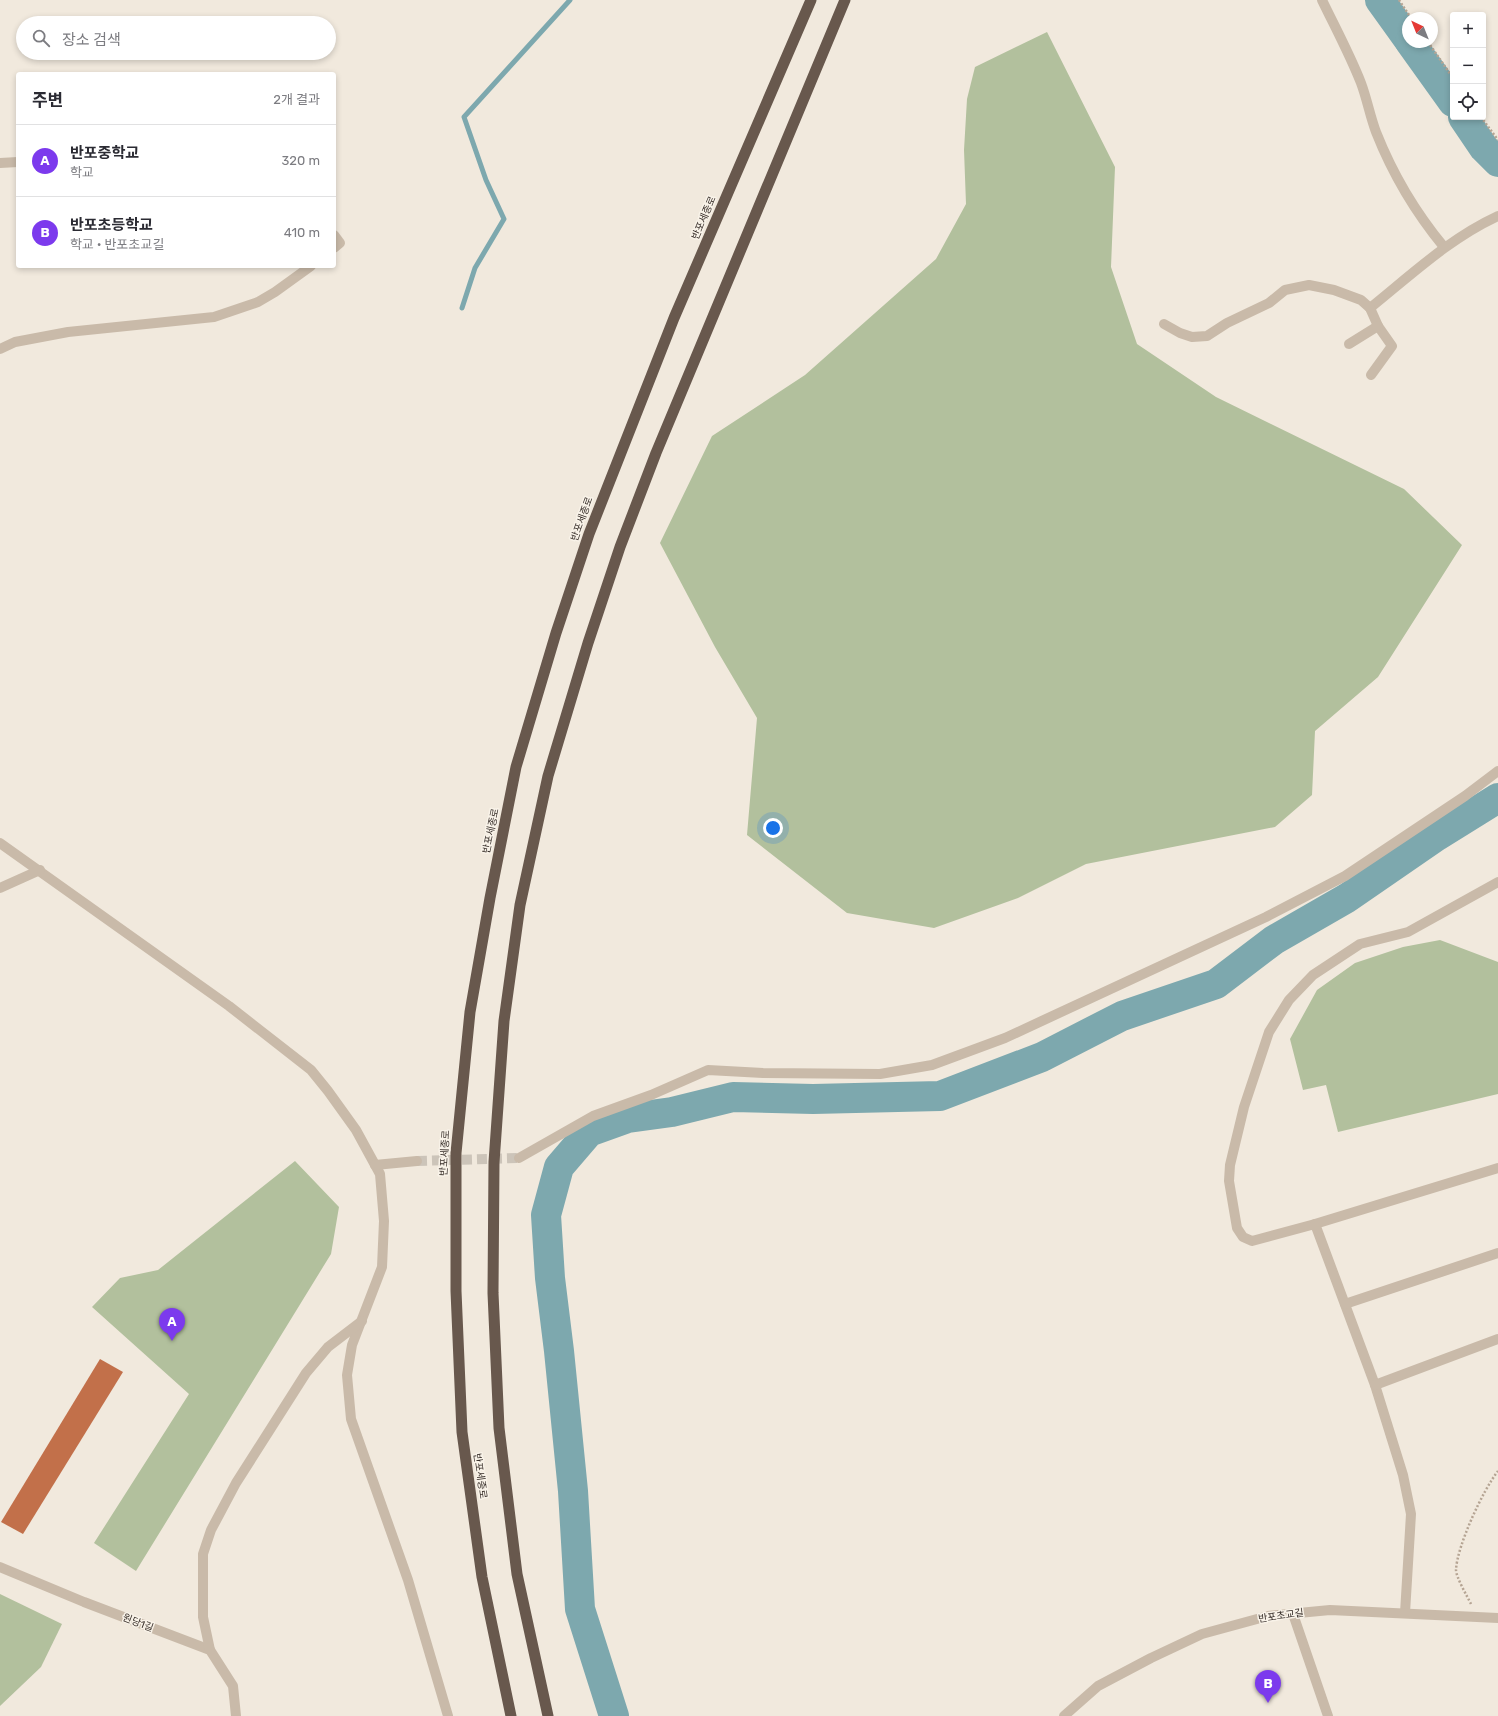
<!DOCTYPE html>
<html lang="ko">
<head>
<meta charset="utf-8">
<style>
	:root { --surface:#fff; --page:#f2f2f3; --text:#2b2b33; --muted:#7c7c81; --line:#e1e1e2; --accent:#7c3aed }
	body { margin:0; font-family:Rubik,"Noto Sans KR",sans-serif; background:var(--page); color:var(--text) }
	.controls { position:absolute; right:12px; top:12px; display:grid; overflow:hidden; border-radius:4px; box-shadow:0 2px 6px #0003 }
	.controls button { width:36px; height:36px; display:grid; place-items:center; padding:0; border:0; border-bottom:1px solid var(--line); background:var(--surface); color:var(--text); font:20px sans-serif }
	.compass { position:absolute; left:1402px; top:12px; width:36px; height:36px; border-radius:50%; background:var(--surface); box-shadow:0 2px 6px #0003; rotate:317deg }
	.you { position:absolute; left:773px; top:828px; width:14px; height:14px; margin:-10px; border:3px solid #fff; border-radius:50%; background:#1a73e8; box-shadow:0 0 0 6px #1a73e833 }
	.badge { display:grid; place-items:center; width:26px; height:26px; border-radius:50%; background:var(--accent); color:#fff; font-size:13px; font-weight:700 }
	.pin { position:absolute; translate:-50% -33px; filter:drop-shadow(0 1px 2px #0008) }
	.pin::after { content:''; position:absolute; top:21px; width:14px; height:12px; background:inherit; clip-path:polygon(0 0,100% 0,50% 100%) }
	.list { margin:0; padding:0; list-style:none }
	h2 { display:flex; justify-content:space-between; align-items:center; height:52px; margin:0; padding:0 16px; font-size:17px }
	h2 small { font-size:13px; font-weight:400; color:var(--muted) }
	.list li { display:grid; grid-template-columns:26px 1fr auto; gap:12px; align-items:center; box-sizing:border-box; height:72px; padding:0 16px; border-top:1px solid var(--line) }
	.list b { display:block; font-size:15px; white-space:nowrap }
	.list p { margin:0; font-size:13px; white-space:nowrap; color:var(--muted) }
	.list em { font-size:13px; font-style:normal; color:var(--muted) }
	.icon { flex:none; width:22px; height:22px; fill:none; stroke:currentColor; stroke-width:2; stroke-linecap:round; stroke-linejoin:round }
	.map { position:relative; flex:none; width:1498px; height:1716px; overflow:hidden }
	.search { position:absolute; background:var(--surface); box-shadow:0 2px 6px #0003; left:16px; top:16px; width:320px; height:44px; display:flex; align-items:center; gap:10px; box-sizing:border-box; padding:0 14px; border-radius:22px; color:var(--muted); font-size:15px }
	.panel { position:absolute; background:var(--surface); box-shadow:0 2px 6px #0003; left:16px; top:72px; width:320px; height:196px; border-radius:4px }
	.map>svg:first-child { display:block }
	.green { fill:#b2c09d }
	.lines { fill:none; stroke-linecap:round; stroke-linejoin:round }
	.stream { stroke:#7da8ae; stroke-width:5 }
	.river { stroke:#7da8ae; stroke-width:30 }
	.building { fill:#c2704a }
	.minor-tunnel { stroke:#ccc4b9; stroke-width:10; stroke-dasharray:10 5; stroke-linecap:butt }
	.path { stroke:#b5a493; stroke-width:2.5; stroke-dasharray:2 2; stroke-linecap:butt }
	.service { stroke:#c9baa9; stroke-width:10 }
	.minor { stroke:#c9baa9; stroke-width:10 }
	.trunk { stroke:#68584d; stroke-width:11 }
	.labels { text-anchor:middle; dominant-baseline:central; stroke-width:3; stroke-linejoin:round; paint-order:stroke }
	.street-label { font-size:10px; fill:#372e29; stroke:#f9f3e9 }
</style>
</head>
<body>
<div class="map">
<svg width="1498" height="1716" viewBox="0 0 1498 1716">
	<rect width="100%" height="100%" fill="#f1e9dd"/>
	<g class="green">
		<path d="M1047,32l68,135 -4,100 26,77 79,53 188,92 58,56 -84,132 -63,54 -3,64 -37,32 -189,37 -68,34 -84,30 -87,-15 -100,-78 10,-117 -42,-71 -55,-104 52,-107 93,-61 131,-116 30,-55 -2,-54 3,-51 8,-32z"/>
		<path d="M1440,940l58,22v132l-160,38 -12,-47 -23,5 -13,-51 27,-49 38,-27 48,-16z"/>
		<path d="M295,1161l44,46 -8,47 -195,317 -42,-28 95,-149 -97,-87 28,-29 38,-8z"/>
		<path d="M0,1594l62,30 -21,43 -41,39z"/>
	</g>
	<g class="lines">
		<path class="stream" d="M462,308l13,-40 29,-49 -18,-39 -22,-63 106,-117"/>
		<g class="river">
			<path d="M1380,0l28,39"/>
			<path d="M1410,42l43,60"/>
			<path d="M1463,117l21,31 14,14"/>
			<path d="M614,1716l-34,-107 -7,-118 -14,-140 -9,-73 -4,-63 13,-48 30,-35 39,-14 44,-6 61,-15 80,2 127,-3 102,-39 80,-41 94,-32 58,-44 73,-42 90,-62 61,-38"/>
		</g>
	</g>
	<path class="building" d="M100,1359l23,13 -100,162 -22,-12z"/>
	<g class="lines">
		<path class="minor-tunnel" d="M417,1161l102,-3"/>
		<g class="path">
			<path d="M1399,0l12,18"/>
			<path d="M1428,42l25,36"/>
			<path d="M1481,117l17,23"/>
			<path d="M1471,1604c-4,-8 -15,-27 -15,-34 1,-24 27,-80 42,-99"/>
		</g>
		<g class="service">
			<path d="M0,163l18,-1"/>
			<path d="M334,235l6,8 -6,5"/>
			<path d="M0,349l15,-7 53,-10 146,-15 44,-15 17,-10 36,-26"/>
		</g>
		<g class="minor">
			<path d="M1322,0c13,27 28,55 39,83 6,16 9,33 15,49 17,43 39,80 68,115"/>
			<path d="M1370,308c41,-33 80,-70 128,-92"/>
			<path d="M1164,324l16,9 12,4 15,-1 20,-13 42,-20 16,-13 24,-5 25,5 27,10 9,8 8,18 14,20 -21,29"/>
			<path d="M1349,344l29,-18"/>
			<path d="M0,843l229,163 82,64 17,21 28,39 24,44 4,47 -2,46 -30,78 -5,30 4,44 57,161 40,136"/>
			<path d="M1498,882l-90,50 -48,12 -47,31 -24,25 -20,32 -25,75 -14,58 -1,16 8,47 6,9 9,4 63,-17 183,-56"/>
			<path d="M0,888l40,-18"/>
			<path d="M519,1158l74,-42 58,-21 57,-25 55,3 117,1 52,-9 73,-27 261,-121 79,-41 120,-80 33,-25"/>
			<path d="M375,1165l42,-4"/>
			<path d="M1315,1224l60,161 28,90 8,39 -6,99"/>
			<path d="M1345,1304l153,-51"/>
			<path d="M1375,1385l123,-46"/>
			<path d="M0,1567l84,35 126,48 23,36 3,30"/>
			<path d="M1293,1614l35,102"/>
			<path d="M210,1650l-7,-33v-63l8,-24 25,-47 70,-110 22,-26 34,-26"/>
			<path d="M1064,1716l34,-30 53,-28 51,-24 66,-18 62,-6 168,8"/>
		</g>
		<g class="trunk">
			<path d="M511,1716l-29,-139 -20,-145 -6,-141v-138l14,-141 20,-114 26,-131 40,-134 33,-99 85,-216 137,-318"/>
			<path d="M548,1716l-31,-142 -18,-146 -6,-135 1,-131 10,-141 16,-116 28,-129 40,-133 32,-96 36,-94 189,-453"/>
		</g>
	</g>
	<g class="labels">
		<g class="street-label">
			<text transform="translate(704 218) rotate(-67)">반포세종로</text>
			<text transform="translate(582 519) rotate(-70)">반포세종로</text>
			<text transform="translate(491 831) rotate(-78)">반포세종로</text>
			<text transform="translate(445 1153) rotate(-87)">반포세종로</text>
			<text transform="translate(480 1476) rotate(82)">반포세종로</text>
			<text transform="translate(1281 1616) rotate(-8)">반포초교길</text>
			<text transform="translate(138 1623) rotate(21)">원당1길</text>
		</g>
	</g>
</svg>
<div class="controls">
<button>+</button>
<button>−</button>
<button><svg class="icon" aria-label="locate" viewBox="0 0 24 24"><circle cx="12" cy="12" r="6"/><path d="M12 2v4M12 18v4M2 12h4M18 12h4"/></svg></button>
</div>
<svg class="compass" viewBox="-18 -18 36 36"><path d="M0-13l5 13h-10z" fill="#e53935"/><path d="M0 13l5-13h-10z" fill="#7c7c81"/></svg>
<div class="you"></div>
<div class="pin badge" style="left:172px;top:1341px">A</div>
<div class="pin badge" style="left:1268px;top:1703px">B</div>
<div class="search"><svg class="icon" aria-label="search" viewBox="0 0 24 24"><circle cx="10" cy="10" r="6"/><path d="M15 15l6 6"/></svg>장소 검색</div>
<section class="panel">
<h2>주변<small>2개 결과</small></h2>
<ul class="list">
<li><span class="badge">A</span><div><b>반포중학교</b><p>학교</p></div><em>320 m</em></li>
<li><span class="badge">B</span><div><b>반포초등학교</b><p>학교 · 반포초교길</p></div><em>410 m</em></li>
</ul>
</section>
</div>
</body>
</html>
